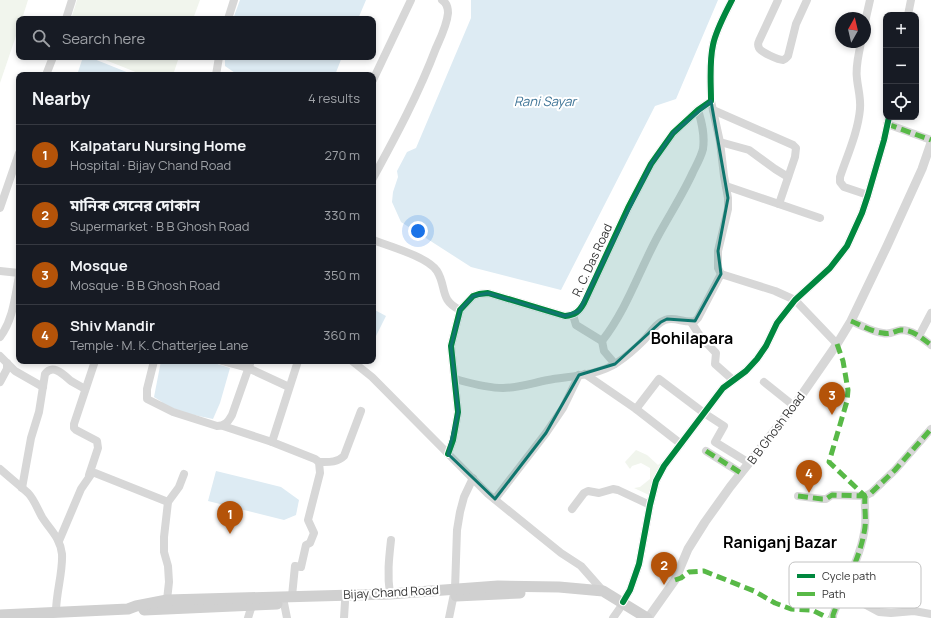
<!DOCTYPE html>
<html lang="en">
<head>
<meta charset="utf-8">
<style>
	:root { --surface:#171b24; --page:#242831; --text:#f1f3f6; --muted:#9ea1a6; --line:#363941; --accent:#b45309 }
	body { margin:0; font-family:Manrope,"Noto Sans Bengali",sans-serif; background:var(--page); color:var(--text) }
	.controls { position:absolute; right:12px; top:12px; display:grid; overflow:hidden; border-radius:8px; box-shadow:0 2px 6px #0003 }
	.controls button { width:36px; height:36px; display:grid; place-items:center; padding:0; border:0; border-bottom:1px solid var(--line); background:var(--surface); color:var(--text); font:20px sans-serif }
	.compass { position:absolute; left:835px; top:12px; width:36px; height:36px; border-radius:50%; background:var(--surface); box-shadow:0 2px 6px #0003; rotate:8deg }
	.you { position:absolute; left:418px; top:231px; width:14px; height:14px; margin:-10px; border:3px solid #fff; border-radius:50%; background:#1a73e8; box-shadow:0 0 0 6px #1a73e833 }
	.badge { display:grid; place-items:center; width:26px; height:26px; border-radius:50%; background:var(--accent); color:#fff; font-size:13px; font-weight:700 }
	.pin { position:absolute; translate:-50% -33px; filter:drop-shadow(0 1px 2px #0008) }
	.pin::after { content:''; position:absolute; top:21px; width:14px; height:12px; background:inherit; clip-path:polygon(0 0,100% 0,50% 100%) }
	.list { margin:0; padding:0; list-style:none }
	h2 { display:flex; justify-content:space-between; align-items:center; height:52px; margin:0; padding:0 16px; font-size:17px }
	h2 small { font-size:13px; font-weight:400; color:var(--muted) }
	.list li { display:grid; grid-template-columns:26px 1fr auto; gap:12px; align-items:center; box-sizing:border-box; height:60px; padding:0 16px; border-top:1px solid var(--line) }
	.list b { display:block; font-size:15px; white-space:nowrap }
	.list p { margin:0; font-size:13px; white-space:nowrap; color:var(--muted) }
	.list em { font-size:13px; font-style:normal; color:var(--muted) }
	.icon { flex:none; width:22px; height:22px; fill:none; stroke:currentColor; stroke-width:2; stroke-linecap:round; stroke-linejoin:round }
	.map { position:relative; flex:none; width:931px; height:618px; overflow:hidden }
	.search { position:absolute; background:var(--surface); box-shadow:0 2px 6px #0003; left:16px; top:16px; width:360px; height:44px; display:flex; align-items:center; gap:10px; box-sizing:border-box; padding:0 14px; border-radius:8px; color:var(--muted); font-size:15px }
	.panel { position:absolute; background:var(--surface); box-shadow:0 2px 6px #0003; left:16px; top:72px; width:360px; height:292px; border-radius:8px }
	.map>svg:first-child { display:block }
	.green { fill:#f1f5ed }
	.water { fill:#ddebf3 }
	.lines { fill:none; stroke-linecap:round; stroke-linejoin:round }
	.minor { stroke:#d7d7d7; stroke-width:8 }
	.tertiary { stroke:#d7d7d7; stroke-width:9 }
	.secondary { stroke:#d0d0d0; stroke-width:11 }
	.quiet { stroke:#58b947; stroke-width:5; stroke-dasharray:10 5; stroke-linecap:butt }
	.cycleway-casing { stroke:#fff; stroke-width:8 }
	.cycleway { stroke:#00873e; stroke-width:6 }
	.marked { fill:#0f766e; fill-opacity:0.2; stroke:#0f766e; stroke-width:3; stroke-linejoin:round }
	.labels { text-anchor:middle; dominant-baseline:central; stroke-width:4; stroke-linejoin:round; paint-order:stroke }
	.street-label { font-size:12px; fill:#333; stroke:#fff }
	.water-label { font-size:13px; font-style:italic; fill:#3f7597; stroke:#fff }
	.district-label { font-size:16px; font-weight:bold; fill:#000; stroke:#fff }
	.key { fill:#fff; stroke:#c2c2c2; stroke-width:1 }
	.key-label { font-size:11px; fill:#333 }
</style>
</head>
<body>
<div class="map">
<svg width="931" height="618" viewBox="0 0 931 618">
	<rect width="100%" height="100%" fill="#fff"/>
	<g class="green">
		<path d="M0,0h28l-6,19h-3v8l-19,56z"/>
		<path d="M77,0h123l-7,19h-122z"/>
		<path d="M98,57h81l-6,18h-30z"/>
		<path d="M636,450l11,5 11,10 7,-6 -16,36 -15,-7 6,-1 10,-8v-11l-9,-5 -9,3 -2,3 -5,-7z"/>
	</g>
	<g class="water">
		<path d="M240,0h126l-8,19h-125z"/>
		<path d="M471,0h247l-42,99 -21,7 -94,184 -90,-23 -70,-45 -9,-20 1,-10 5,-15 -1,-6 10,-19 9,-4 55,-130z"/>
		<path d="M83,57h6l45,18h-57z"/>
		<path d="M225,57h117l-7,18h-97l-13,-9z"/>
		<path d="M373,309l13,7 -13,26z"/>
		<path d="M161,361h47l22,7 -10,35 -7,16 -19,-4 -32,-9v-4l-8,-5z"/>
		<path d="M216,471l65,16 18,13 -3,15 -12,5 -76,-19z"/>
	</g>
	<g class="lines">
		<g class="minor">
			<path d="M778,0l-19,41c-1,2 -1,5 0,7 2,4 19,12 24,12 3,-1 3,-2 5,-4l8,-32 11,-24"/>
			<path d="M908,15l3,-15"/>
			<path d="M66,19l6,-19"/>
			<path d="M228,19l6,-19"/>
			<path d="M865,22l5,-22"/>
			<path d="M861,42c-2,12 -6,25 -4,37 1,10 4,19 3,30 -2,23 -13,47 -20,68v5l4,5 24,8"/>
			<path d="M46,75l7,-18"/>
			<path d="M216,75l3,-18"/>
			<path d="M373,80l38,-80"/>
			<path d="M713,110l80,35 3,3 -1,9 -16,47"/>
			<path d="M887,124l44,16"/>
			<path d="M720,142l29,8 26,19 13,8"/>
			<path d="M373,178c23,-42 46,-85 63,-130 5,-11 11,-23 12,-35 0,-5 -1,-10 -6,-13"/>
			<path d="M726,186l94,32"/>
			<path d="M0,208l19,-55"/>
			<path d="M373,240c16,6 55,17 64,31 10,16 2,29 23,39"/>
			<path d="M0,271l19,2"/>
			<path d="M721,274l54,17 20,9 42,44"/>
			<path d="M573,315l3,10 26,16 2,10 11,13"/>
			<path d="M851,321c10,4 21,11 32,12 8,2 11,-2 18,-3 12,0 21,8 30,15"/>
			<path d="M691,322l9,14 16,17 -1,11 18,16"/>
			<path d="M919,336l12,-23"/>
			<path d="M0,337c13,-17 15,-40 19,-61"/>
			<path d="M602,341c25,-32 37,-70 56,-105 12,-22 25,-42 35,-64 4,-8 8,-15 10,-23 2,-14 -1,-26 -5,-39"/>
			<path d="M0,356l15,15 28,16"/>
			<path d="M154,361l-7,28v10l26,13 44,14c8,0 11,-4 15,-11l19,-54"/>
			<path d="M222,361l26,7 41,19"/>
			<path d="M352,361l20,16 116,117 73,59 20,13 22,25"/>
			<path d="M585,374l51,35 45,35"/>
			<path d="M455,379c15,4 31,9 48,9 15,0 29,-5 45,-8 22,-4 50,-4 70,-18 9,-6 17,-13 25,-21 7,-7 13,-18 22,-21 10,-4 20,4 30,1l3,-3 23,-44 -3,-6v-17l10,-42v-11l-4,-22 -4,-34 -9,-41"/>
			<path d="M0,382l7,-13v-6"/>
			<path d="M764,382l30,24"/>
			<path d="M636,409l23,-30 45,34 20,13 -9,16 34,21"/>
			<path d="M223,426l49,16 43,17 4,3 1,11 -12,47 6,13 -4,10 -4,2 -5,22 -6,-1 -3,30"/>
			<path d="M272,442l26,-81"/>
			<path d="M706,451l35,22"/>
			<path d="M448,454l5,-14 5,-28 -7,-66 9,-36 13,-14 6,-2 9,-1 77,23c10,-1 14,-4 19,-13l44,-95 23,-44 22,-31 25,-23 13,-9c0,-18 -2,-38 2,-56 3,-15 12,-31 19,-45"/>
			<path d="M319,462c9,0 18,1 25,-6l17,-45"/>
			<path d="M0,469c9,8 19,16 28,24 6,6 10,17 14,24 8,13 18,20 20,37 1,19 -6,38 -6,58"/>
			<path d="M89,475l9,-27 -1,-7 -21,-11 -2,-2v-4l21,-63"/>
			<path d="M22,488l9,-50 8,-26 6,-38c8,-11 19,1 26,7 5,3 9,5 14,8"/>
			<path d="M798,496l24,3h4l6,-4 33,1"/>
			<path d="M495,499l51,-66 17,-25 16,-33"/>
			<path d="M572,509l12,-16 4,-2 11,2 14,-4 5,1 32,15"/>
			<path d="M59,541l22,-52 11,-16h3l73,29"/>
			<path d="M842,592l37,20 12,1 23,-2 17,3"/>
			<path d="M390,594c-3,-19 -1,-36 1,-54"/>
			<path d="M167,600l2,-18 -1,-16 -4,-14v-15l4,-35 11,-15 5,-13"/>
			<path d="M623,602l7,-12 9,-26 11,-59 6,-24 8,-15 59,-78 23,-17 11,-12 9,-13 11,-23 18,-23 35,-32 17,-22 15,-33 6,-18 16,-55 5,-23"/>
			<path d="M284,603l3,15"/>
			<path d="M248,618l4,-13"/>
			<path d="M344,618l1,-16"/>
			<path d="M449,618l6,-29 2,-59 3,-18 4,-15 9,-19"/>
			<path d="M613,618l7,-10"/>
			<path d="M833,618v-3c10,-27 26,-54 31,-82 3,-12 0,-25 1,-37l6,-3 24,-23 36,-41"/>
		</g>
		<path class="tertiary" d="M648,618l27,-38 13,-31 17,-27 25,-35 64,-81 43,-62 14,-23 36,-75 35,-77 9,-26"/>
		<g class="secondary">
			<path d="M456,596l64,-3"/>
			<path d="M144,610l133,-6"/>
			<path d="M0,615l128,-6 8,-3 31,-6 223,-6 108,-8 61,1 44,4 44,27"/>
		</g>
		<g class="quiet">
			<path d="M887,124l44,16"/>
			<path d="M851,321c10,4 21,11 32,12 8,2 11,-2 18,-3 12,0 21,8 30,15"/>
			<path d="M837,344l6,17 5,29 -1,11 -18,61 36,34"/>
			<path d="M706,451l35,22"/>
			<path d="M798,496l24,3h4l6,-4 33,1"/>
			<path d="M675,580l6,-2 8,-6 15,-1 50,20 21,12 16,6 21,1 16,8"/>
			<path d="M833,618v-3c10,-27 26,-54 31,-82 3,-12 0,-25 1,-37l6,-3 24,-23 36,-41"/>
		</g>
		<defs>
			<g id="cycleway">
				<path d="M448,454l5,-14 5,-28 -7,-66 9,-36 13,-14 6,-2 9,-1 77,23c10,-1 14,-4 19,-13l44,-95 23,-44 22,-31 25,-23 13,-9c0,-18 -2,-38 2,-56 3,-15 12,-31 19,-45"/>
				<path d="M623,602l7,-12 9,-26 11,-59 6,-24 8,-15 59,-78 23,-17 11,-12 9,-13 11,-23 18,-23 35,-32 17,-22 15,-33 6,-18 16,-55 5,-23"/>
			</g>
		</defs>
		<use href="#cycleway" class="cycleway-casing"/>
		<use href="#cycleway" class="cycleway"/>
	</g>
	<path class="marked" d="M711,101l17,97 -10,53 3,23 -26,47 -28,-2 -6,3 -46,42 -36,11 -33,58 -51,66 -47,-45 10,-42 -7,-66 9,-36 13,-14 15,-3 77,23 14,-5 72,-147 22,-31z"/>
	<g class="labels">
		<g class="street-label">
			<text transform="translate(592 260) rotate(-65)">R. C. Das Road</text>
			<text transform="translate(776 428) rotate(-53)">B B Ghosh Road</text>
			<text transform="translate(391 592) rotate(-3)">Bijay Chand Road</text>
		</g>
		<g class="water-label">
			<text x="545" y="101">Rani Sayar</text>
		</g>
		<g class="district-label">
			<text x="692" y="338">Bohilapara</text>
			<text x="780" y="542">Raniganj Bazar</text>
		</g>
	</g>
	<rect x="789" y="562" width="132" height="46" rx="6" class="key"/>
	<rect x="797" y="574" width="18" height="4" fill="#00873e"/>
	<rect x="797" y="592" width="18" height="4" fill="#58b947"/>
	<g class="key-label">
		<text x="822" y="580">Cycle path</text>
		<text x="822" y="598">Path</text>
	</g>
</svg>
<div class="controls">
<button>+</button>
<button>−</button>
<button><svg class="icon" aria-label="locate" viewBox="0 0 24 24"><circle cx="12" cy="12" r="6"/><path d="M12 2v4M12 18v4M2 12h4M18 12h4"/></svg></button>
</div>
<svg class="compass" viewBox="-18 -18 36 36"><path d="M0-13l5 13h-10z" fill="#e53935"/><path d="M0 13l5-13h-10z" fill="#9ea1a6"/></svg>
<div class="you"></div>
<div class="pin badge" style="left:230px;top:534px">1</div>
<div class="pin badge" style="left:664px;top:585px">2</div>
<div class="pin badge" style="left:832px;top:415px">3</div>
<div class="pin badge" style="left:809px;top:493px">4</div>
<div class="search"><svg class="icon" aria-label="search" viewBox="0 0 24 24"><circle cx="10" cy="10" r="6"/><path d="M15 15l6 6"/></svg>Search here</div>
<section class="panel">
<h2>Nearby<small>4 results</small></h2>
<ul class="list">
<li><span class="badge">1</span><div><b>Kalpataru Nursing Home</b><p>Hospital · Bijay Chand Road</p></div><em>270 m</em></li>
<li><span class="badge">2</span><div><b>মানিক সেনের দোকান</b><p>Supermarket · B B Ghosh Road</p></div><em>330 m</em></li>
<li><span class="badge">3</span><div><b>Mosque</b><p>Mosque · B B Ghosh Road</p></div><em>350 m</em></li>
<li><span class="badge">4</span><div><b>Shiv Mandir</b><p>Temple · M. K. Chatterjee Lane</p></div><em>360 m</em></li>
</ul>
</section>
</div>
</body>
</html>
